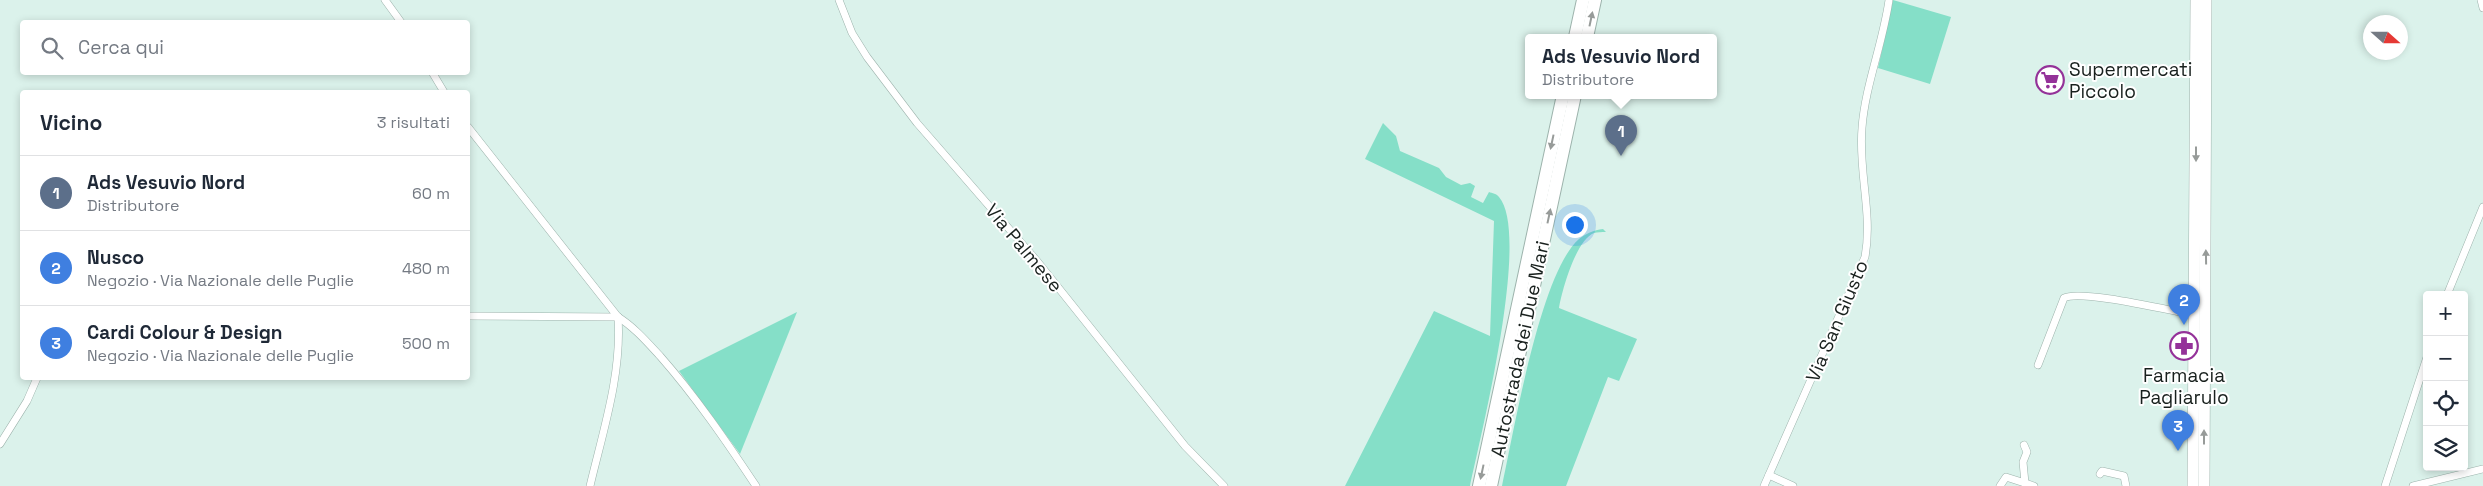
<!DOCTYPE html>
<html lang="it">
<head>
<meta charset="utf-8">
<style>
	:root { --surface:#fff; --page:#f6f6f7; --text:#1f2937; --muted:#747a83; --line:#e0e1e3; --accent:#943299 }
	body { margin:0; font-family:"Space Grotesk",sans-serif; background:var(--page); color:var(--text) }
	.controls { position:absolute; right:15px; bottom:15px; display:grid; overflow:hidden; border-radius:5px; box-shadow:0 2px 8px #0003 }
	.controls button { width:45px; height:45px; display:grid; place-items:center; padding:0; border:0; border-bottom:1px solid var(--line); background:var(--surface); color:var(--text); font:25px sans-serif }
	.compass { position:absolute; left:2363px; top:15px; width:45px; height:45px; border-radius:50%; background:var(--surface); box-shadow:0 2px 8px #0003; rotate:111deg }
	.you { position:absolute; left:1574px; top:224px; width:18px; height:18px; margin:-12px; border:4px solid #fff; border-radius:50%; background:#1a73e8; box-shadow:0 0 0 8px #1a73e833 }
	.badge { display:grid; place-items:center; width:32px; height:32px; border-radius:50%; background:var(--accent); color:#fff; font-size:16px; font-weight:700 }
	.pin { position:absolute; translate:-50% -41px; filter:drop-shadow(0 1px 2px #0008) }
	.pin::after { content:''; position:absolute; top:26px; width:18px; height:15px; background:inherit; clip-path:polygon(0 0,100% 0,50% 100%) }
	.popup { position:absolute; left:1525px; top:34px; width:192px; height:65px; box-sizing:border-box; display:grid; place-content:center; border-radius:5px; background:var(--surface); filter:drop-shadow(0 1px 4px #0005); font-size:16px; white-space:nowrap; color:var(--muted) }
	.popup b { font-size:19px; color:var(--text) }
	.popup::after { content:''; position:absolute; left:50%; top:100%; margin-left:-10px; border:10px solid transparent; border-top-color:var(--surface) }
	.list { margin:0; padding:0; list-style:none }
	h2 { display:flex; justify-content:space-between; align-items:center; height:65px; margin:0; padding:0 20px; font-size:21px }
	h2 small { font-size:16px; font-weight:400; color:var(--muted) }
	.list li { display:grid; grid-template-columns:32px 1fr auto; gap:15px; align-items:center; box-sizing:border-box; height:75px; padding:0 20px; border-top:1px solid var(--line) }
	.list b { display:block; font-size:19px; white-space:nowrap }
	.list p { margin:0; font-size:16px; white-space:nowrap; color:var(--muted) }
	.list em { font-size:16px; font-style:normal; color:var(--muted) }
	.icon { flex:none; width:28px; height:28px; fill:none; stroke:currentColor; stroke-width:2; stroke-linecap:round; stroke-linejoin:round }
	.map { position:relative; flex:none; width:2483px; height:486px; overflow:hidden }
	.search { position:absolute; background:var(--surface); box-shadow:0 2px 8px #0003; left:20px; top:20px; width:450px; height:55px; display:flex; align-items:center; gap:12px; box-sizing:border-box; padding:0 18px; border-radius:5px; color:var(--muted); font-size:19px }
	.panel { position:absolute; background:var(--surface); box-shadow:0 2px 8px #0003; left:20px; top:90px; width:450px; height:290px; border-radius:5px }
	.map>svg:first-child { display:block }
	.green { fill:#85dfc8 }
	.lines { fill:none; stroke-linecap:round; stroke-linejoin:round }
	.minor-casing { stroke:#9db3ac; stroke-width:8 }
	.primary-casing { stroke:#9db3ac; stroke-width:12 }
	.motorway-casing { stroke:#9db3ac; stroke-width:14 }
	.minor { stroke:#fff; stroke-width:7 }
	.primary { stroke:#fff; stroke-width:11 }
	.motorway { stroke:#fff; stroke-width:12 }
	.oneway { fill:#979b99 }
	.labels { text-anchor:middle; dominant-baseline:central; stroke-width:4; stroke-linejoin:round; paint-order:stroke }
	.poi-label { font-size:19px; fill:#18201d; stroke:#fff; text-anchor:start }
	.street-label { font-size:19px; fill:#18201d; stroke:#fff }
</style>
</head>
<body>
<div class="map">
<svg width="2483" height="486" viewBox="0 0 2483 486">
	<rect width="100%" height="100%" fill="#dbf2eb"/>
	<g class="green">
		<path d="M1893,0l58,17 -21,67 -52,-16z"/>
		<path d="M1383,123l13,13 4,15 39,17 7,9 15,8 9,-2 5,3 -4,11 12,6 6,-11c3,1 8,2 10,5 32,37 -18,238 -29,289h-125l89,-175 56,25 4,-115 -129,-62z"/>
		<path d="M1603,229l3,3c-4,0 -9,0 -12,1 -18,7 -32,57 -35,75l78,31 -18,42 -11,-4 -42,109h-64c12,-54 38,-213 77,-247 6,-5 15,-9 24,-10z"/>
		<path d="M797,312l-57,142 -61,-83z"/>
	</g>
	<g class="lines">
		<defs>
			<g id="minor">
				<path d="M385,0l16,22"/>
				<path d="M839,0l13,33 15,24 50,66 120,138 148,185 39,40"/>
				<path d="M2481,0l2,8"/>
				<path d="M432,72l12,20"/>
				<path d="M468,127l150,190c16,10 29,25 42,39 36,41 66,85 96,130"/>
				<path d="M2447,295l36,-88"/>
				<path d="M468,316l150,1"/>
				<path d="M2038,365l26,-67c16,-9 107,13 131,17"/>
				<path d="M0,444l27,-43 10,-23"/>
				<path d="M2024,445l3,7 -4,10 2,21"/>
				<path d="M2100,474l2,-3 22,5 2,10"/>
				<path d="M1769,475l24,11"/>
				<path d="M590,486c13,-55 32,-112 28,-169"/>
				<path d="M1764,486l101,-229c8,-43 -7,-86 -3,-129 3,-42 21,-85 27,-128"/>
				<path d="M2000,486l6,-9 28,9"/>
				<path d="M2385,486l42,-129"/>
				<path d="M2413,486l70,-17"/>
			</g>
			<g id="primary">
				<path d="M2193,486l3,-486"/>
				<path d="M2204,486l2,-486"/>
			</g>
			<g id="motorway">
				<path d="M1575,37l8,-37"/>
				<path d="M1587,37l8,-37"/>
				<path d="M1479,486l84,-391"/>
				<path d="M1491,486l84,-391"/>
			</g>
		</defs>
		<use href="#minor" class="minor-casing"/>
		<use href="#primary" class="primary-casing"/>
		<use href="#motorway" class="motorway-casing"/>
		<use href="#minor" class="minor"/>
		<use href="#primary" class="primary"/>
		<use href="#motorway" class="motorway"/>
	</g>
	<defs><path id="oneway-solid" d="M-6-.8H1V-3.2L6.5 0L1 3.2V.8H-6Z" transform="scale(1.25)"/></defs>
	<g class="oneway">
		<use href="#oneway-solid" transform="translate(1591 19) rotate(-78)"/>
		<use href="#oneway-solid" transform="translate(1552 142) rotate(102)"/>
		<use href="#oneway-solid" transform="translate(2196 154) rotate(90)"/>
		<use href="#oneway-solid" transform="translate(1549 216) rotate(-78)"/>
		<use href="#oneway-solid" transform="translate(2206 257) rotate(-91)"/>
		<use href="#oneway-solid" transform="translate(2204 437) rotate(-90)"/>
		<use href="#oneway-solid" transform="translate(1482 472) rotate(102)"/>
	</g>
	<defs>
		<symbol id="supermarket-ring" viewBox="-11 -11 22 22"><circle r="9.5" fill="#fff" stroke="#943299" stroke-width="1.5"/><path d="M-6-5.5h2.5l.6 2H6L4.5 2H-2.5L-4.4-4H-6ZM-1.5 3.2a1.3 1.3 0 1 0 .1 0ZM3 3.2a1.3 1.3 0 1 0 .1 0Z" fill="#943299"/></symbol>
		<symbol id="pharmacy-ring" viewBox="-11 -11 22 22"><circle r="9.5" fill="#fff" stroke="#943299" stroke-width="1.5"/><path d="M-2-6h4v4h4v4h-4v4h-4v-4h-4v-4h4Z" fill="#943299"/></symbol>
	</defs>
	<g fill-rule="evenodd">
		<use href="#supermarket-ring" x="2034" y="64" width="32" height="32"/>
		<use href="#pharmacy-ring" x="2168" y="330" width="32" height="32"/>
	</g>
	<g class="labels">
		<g class="poi-label">
			<text x="2069" y="69">Supermercati<tspan x="2069" dy="22">Piccolo</tspan></text>
			<text x="2184" y="375" text-anchor="middle">Farmacia<tspan x="2184" dy="22">Pagliarulo</tspan></text>
		</g>
		<g class="street-label">
			<text transform="translate(1024 248) rotate(50)">Via Palmese</text>
			<text transform="translate(1837 321) rotate(-67)">Via San Giusto</text>
			<text transform="translate(1520 349) rotate(-78)">Autostrada dei Due Mari</text>
		</g>
	</g>
</svg>
<div class="controls">
<button>+</button>
<button>−</button>
<button><svg class="icon" aria-label="locate" viewBox="0 0 24 24"><circle cx="12" cy="12" r="6"/><path d="M12 2v4M12 18v4M2 12h4M18 12h4"/></svg></button>
<button><svg class="icon" aria-label="layers" viewBox="0 0 24 24"><path d="M12 4l9 5-9 5-9-5zM3 14l9 5 9-5"/></svg></button>
</div>
<svg class="compass" viewBox="-18 -18 36 36"><path d="M0-13l5 13h-10z" fill="#e53935"/><path d="M0 13l5-13h-10z" fill="#747a83"/></svg>
<div class="you"></div>
<div class="pin badge" style="left:1621px;top:156px;background:#5c6f8a">1</div>
<div class="popup"><b>Ads Vesuvio Nord</b>Distributore</div>
<div class="pin badge" style="left:2184px;top:325px;background:#3f7fe0">2</div>
<div class="pin badge" style="left:2178px;top:451px;background:#3f7fe0">3</div>
<div class="search"><svg class="icon" aria-label="search" viewBox="0 0 24 24"><circle cx="10" cy="10" r="6"/><path d="M15 15l6 6"/></svg>Cerca qui</div>
<section class="panel">
<h2>Vicino<small>3 risultati</small></h2>
<ul class="list">
<li><span class="badge" style="background:#5c6f8a">1</span><div><b>Ads Vesuvio Nord</b><p>Distributore</p></div><em>60 m</em></li>
<li><span class="badge" style="background:#3f7fe0">2</span><div><b>Nusco</b><p>Negozio · Via Nazionale delle Puglie</p></div><em>480 m</em></li>
<li><span class="badge" style="background:#3f7fe0">3</span><div><b>Cardi Colour &amp; Design</b><p>Negozio · Via Nazionale delle Puglie</p></div><em>500 m</em></li>
</ul>
</section>
</div>
</body>
</html>
